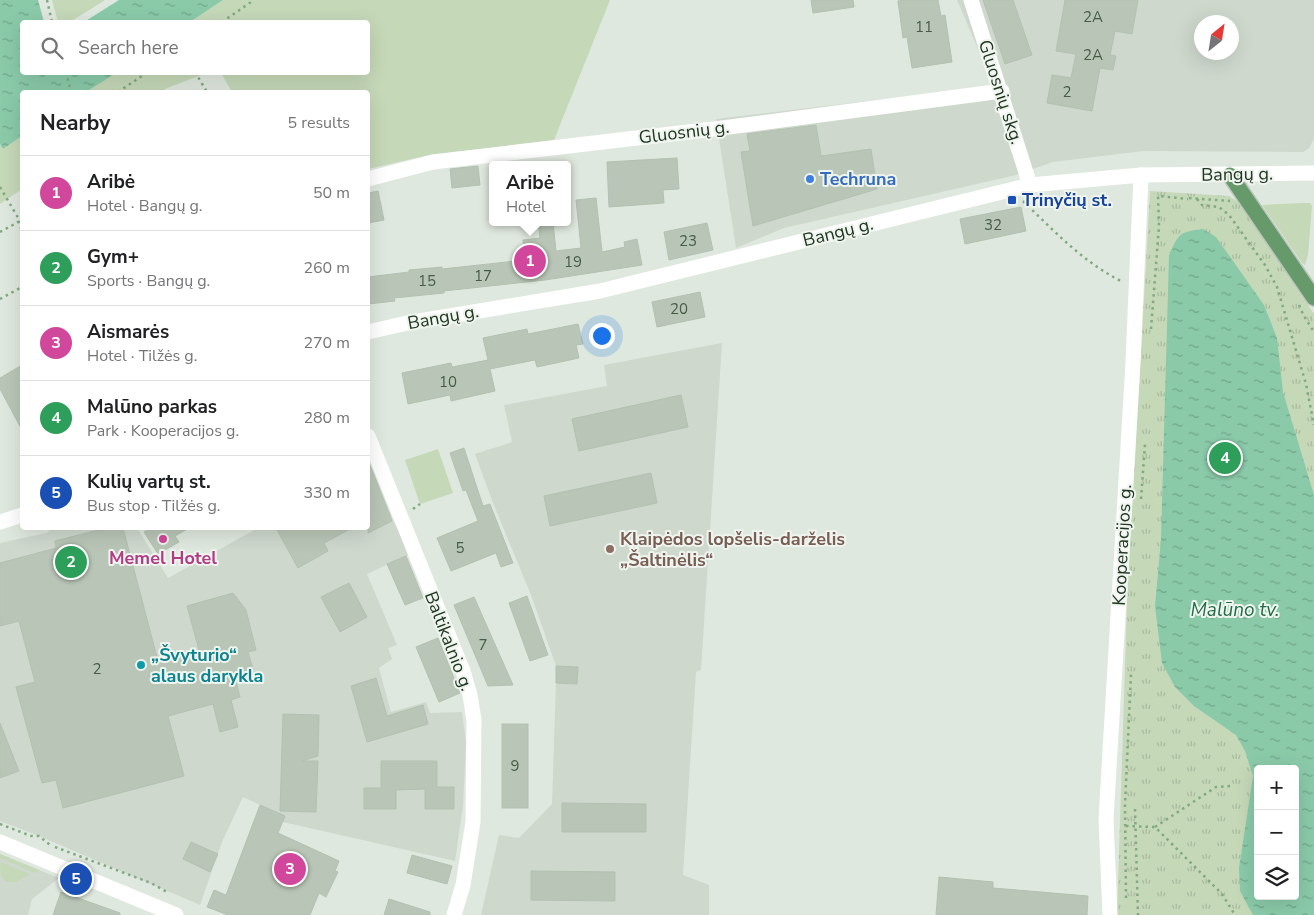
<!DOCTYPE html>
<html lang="en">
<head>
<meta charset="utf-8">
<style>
	:root { --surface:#fff; --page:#f2f2f2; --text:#202124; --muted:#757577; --line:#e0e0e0; --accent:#b45309 }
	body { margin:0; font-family:"Nunito Sans",sans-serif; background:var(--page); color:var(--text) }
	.controls { position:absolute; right:15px; bottom:15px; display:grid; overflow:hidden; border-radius:5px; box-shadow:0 5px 20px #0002 }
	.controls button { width:45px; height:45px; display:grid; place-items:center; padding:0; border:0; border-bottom:1px solid var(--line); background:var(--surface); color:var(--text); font:25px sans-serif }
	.compass { position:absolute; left:1194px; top:15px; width:45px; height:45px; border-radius:50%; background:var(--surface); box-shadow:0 5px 20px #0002; rotate:30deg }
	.you { position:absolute; left:601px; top:335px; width:18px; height:18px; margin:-12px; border:4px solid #fff; border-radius:50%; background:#1a73e8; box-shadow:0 0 0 8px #1a73e833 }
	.badge { display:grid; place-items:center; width:32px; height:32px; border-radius:50%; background:var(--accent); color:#fff; font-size:16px; font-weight:700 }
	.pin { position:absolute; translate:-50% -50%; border:2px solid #fff; box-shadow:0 1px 5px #0006 }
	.popup { position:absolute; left:489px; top:161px; width:82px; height:65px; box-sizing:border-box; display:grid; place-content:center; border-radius:5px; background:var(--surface); filter:drop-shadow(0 1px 4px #0005); font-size:16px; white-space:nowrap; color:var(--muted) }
	.popup b { font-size:19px; color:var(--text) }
	.popup::after { content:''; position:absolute; left:50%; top:100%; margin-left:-10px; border:10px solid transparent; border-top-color:var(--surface) }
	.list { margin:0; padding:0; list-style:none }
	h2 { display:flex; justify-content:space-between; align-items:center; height:65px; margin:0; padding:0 20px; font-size:21px }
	h2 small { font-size:16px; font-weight:400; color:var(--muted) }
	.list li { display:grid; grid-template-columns:32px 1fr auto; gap:15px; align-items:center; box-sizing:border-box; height:75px; padding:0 20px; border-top:1px solid var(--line) }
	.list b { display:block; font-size:19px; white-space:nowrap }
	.list p { margin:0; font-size:16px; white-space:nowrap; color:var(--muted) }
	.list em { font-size:16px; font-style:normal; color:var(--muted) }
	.icon { flex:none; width:28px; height:28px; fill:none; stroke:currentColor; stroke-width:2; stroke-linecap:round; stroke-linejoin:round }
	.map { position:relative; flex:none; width:1314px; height:915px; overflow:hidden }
	.search { position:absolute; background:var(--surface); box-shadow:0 5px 20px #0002; left:20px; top:20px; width:350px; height:55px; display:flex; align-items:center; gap:12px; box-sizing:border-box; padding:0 18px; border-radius:5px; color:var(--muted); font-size:19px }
	.panel { position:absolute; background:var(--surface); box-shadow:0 5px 20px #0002; left:20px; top:90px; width:350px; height:440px; border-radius:5px }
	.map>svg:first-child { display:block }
	.built { fill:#ced8cd; fill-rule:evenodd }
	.green { fill:#c5d8b8 }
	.park { fill:url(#park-tufts); fill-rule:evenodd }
	.water { fill:url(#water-ripples); fill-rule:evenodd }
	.building { fill:#b9c6b7; stroke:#b3c1b1 }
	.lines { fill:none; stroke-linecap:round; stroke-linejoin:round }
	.primary-casing { stroke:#bcc3bd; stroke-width:18 }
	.path { stroke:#81a982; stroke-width:2.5; stroke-dasharray:2.5 4; stroke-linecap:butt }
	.minor { stroke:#fff; stroke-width:15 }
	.primary { stroke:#669a6a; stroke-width:15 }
	.shop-dot { fill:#3f7fe0; stroke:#eff5ee; stroke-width:2 }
	.transit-dot { fill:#1a4fb4; stroke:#eff5ee; stroke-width:2 }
	.hotel-dot { fill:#d1479c; stroke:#eff5ee; stroke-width:2 }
	.education-dot { fill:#8d6e63; stroke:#eff5ee; stroke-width:2 }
	.culture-dot { fill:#0f9aa8; stroke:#eff5ee; stroke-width:2 }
	.labels { text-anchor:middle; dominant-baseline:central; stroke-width:4; stroke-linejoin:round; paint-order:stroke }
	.number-label { font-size:15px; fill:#475b47 }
	.street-label { font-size:18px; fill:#213722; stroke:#eff5ee }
	.shop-label { font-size:18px; font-weight:bold; fill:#366cbe; stroke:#eff5ee; text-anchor:start }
	.transit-label { font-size:18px; font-weight:bold; fill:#164399; stroke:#eff5ee; text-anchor:start }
	.education-label { font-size:18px; font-weight:bold; fill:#785e54; stroke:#eff5ee; text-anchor:start }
	.hotel-label { font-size:18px; font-weight:bold; fill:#b23c85; stroke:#eff5ee }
	.culture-label { font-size:18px; font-weight:bold; fill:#0d838f; stroke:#eff5ee; text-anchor:start }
	.water-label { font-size:19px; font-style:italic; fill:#216d47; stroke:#eff5ee }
</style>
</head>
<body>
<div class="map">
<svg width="1314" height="915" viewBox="0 0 1314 915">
	<defs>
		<pattern id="park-tufts" width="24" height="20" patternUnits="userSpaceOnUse" patternTransform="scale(1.25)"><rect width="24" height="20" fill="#c5d8b8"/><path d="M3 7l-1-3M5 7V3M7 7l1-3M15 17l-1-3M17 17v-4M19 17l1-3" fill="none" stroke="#a9ba9e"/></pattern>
		<pattern id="water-ripples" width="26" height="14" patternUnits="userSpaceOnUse" patternTransform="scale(1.25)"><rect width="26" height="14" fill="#8acaa9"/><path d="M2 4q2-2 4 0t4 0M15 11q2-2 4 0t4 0" fill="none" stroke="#70a589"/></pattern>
	</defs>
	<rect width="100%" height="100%" fill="#dfe8de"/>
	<g class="built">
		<path d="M957,0h357v138l-1,3 -4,7 -6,4 -160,-1 -90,11 -37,13 -232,53 -48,20 -20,-129 278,-33zM1202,22h30v30h-30z"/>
		<path d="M722,343l-21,327 -5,2 -13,203 26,10v30h-228l18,-80 20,3 33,-34 4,-121 21,1 1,-17 -22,-1 -25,-71 -38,-92 -18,-49 37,-12 -8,-37 103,-19 -3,-21z"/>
		<path d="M368,459l25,61 17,34 -43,20 30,71 -9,3 4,11 -13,9 12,44 35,-10 4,11 32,-1 4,30 -3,64 -8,55 -172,-39 -14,-6 2,-6 -28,-13 -21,45 -22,63 -161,-69 -39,-15v-278l46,-10 8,-5h83l31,50 90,-50h110z"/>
		<path d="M0,854l59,24 -27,21 -4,16h-28z"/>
	</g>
	<g class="green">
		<path d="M52,0h53l-35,22h-12z"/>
		<path d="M223,0h387l-56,140 -125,15 -61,14v-77h-136l-11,-19 147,-1v-50h-178z"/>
		<path d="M116,72h91v1l-40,15 -7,4h-74z"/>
		<path d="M22,136v53l-22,15v-60l3,5z"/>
		<path d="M1303,203h7l2,3 -4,49 -3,10 -3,-2 -40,-58z"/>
		<path d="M438,449l15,44 -33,11 -15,-44z"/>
		<path d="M0,854l39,16 -4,3 -35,-15z"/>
		<path d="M0,862l30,12 -14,8h-10l-5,-6z"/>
	</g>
	<path class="park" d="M1150,191l79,5 9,6 76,112v601h-197l10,-312zM1258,769h37v127h-37z"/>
	<g class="water">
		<path d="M0,0h38l6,22h-22v50l94,1 -30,19h-64v44l-19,13 -3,-5z"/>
		<path d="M119,0h104l-33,22h-106z"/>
		<path d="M1203,229l13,8 48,68 13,33 6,54 31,103v420h-61l-13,-24 -1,-23 14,-92 -8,-25 -9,-16 -42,-29 -19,-19 -13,-24 -7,-57 6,-67 8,-284c10,-21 9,-23 34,-26zM1258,769h37v127h-37z"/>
	</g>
	<g class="building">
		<path d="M811,0h42l1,7 -41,6z"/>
		<path d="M904,0h34l3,16 4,-1 7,47 -40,6 -5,-31 -4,1 -5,-37z"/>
		<path d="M983,0h30l19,55 -27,9z"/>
		<path d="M1065,0h73l-6,34 -17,-3 -5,24 6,1 -3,14 -13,-2 -8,43 -45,-8 5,-28 19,3 5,-24 -20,-3z"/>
		<path d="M816,125l5,31 50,-7 6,40 -124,37 -12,-74 9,-1 -3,-17z"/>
		<path d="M677,158l2,31 -16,1 1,13 -55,4 -2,-45z"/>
		<path d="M478,166l2,19 -28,3 -2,-19z"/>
		<path d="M378,191l6,29 -16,3v-30z"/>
		<path d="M596,198l6,54 23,-5 -1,-5 13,-3 5,26 -97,15 -101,11v2l-50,5 1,3 -27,3v-27l41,-5v-2l33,-3v2l83,-9 -2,-20 17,-2 -2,-16h15l3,29 25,-3 -5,-48z"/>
		<path d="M1021,207l5,24 -61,13 -5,-25z"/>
		<path d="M707,223l6,27 -44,10 -5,-28z"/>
		<path d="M700,292l5,25 -48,10 -5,-25z"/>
		<path d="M578,324l5,20 -7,1 3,13 -42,9 -2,-7 -45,9 5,22 -44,10 -1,-6 -42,9 -6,-31 49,-10 1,4 36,-7 -5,-22 44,-9 1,5z"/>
		<path d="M22,365v65l-22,-41v-11z"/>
		<path d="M681,395l7,32 -109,24 -7,-32z"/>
		<path d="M464,448l19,58 7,-2 23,59 -12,4 -5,-14 -45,18 -14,-33 41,-17 -12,-31 -3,1 -13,-38z"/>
		<path d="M368,460l24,61 -24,12z"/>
		<path d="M651,473l6,30 -107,23 -6,-30z"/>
		<path d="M106,528h17l35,133 41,-11 -12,-44 46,-13 13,17 10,40 -8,2 5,17 -19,5 6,23 -9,3 7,27 -18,5 -7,-28 -45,12 16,60 -121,32 -7,-28 -14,3 -26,-96 19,-5 -16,-61 -19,5v-63l56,-15 -1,-7z"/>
		<path d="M152,528h37l-14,8 4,6 -21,12 -14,-22z"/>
		<path d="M276,528h76l-28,15 4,8 -30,17z"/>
		<path d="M406,556l17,42 -18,7 -18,-41z"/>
		<path d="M349,583l18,34 -27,15 -19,-35z"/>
		<path d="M527,596l21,59 -18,6 -21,-58z"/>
		<path d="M474,597l39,88 -25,1 -34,-81z"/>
		<path d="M438,638l22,55 -21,9 -23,-55z"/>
		<path d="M556,666l22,1 -1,17 -21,-1z"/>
		<path d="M376,678l11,38 36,-11 5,19 -61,18 -16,-56z"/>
		<path d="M283,714l36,1 -1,41 -16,5h16l-2,51 -36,-1z"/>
		<path d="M0,723l19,48 -19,7z"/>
		<rect x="502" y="724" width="26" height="84"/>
		<path d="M381,761h56v26h17v22h-29v-20l-29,1v19h-32v-21h17z"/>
		<path d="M562,803l84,1v28h-84z"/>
		<path d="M260,805l25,11 -7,17 61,28 -4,10 3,1 -12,25 -7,-4 -9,22h-82l-21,-8 7,-17 12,5z"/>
		<path d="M191,842l27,12 -8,18 -27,-13z"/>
		<path d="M412,855l40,11 -5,18 -40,-11z"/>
		<path d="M531,871l84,1v29l-84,-1z"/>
		<path d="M939,877l54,5v6l95,8 -1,19h-151z"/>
		<path d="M61,892l59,21v2h-67z"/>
		<path d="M389,899l41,13v3h-46z"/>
	</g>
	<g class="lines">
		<defs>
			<path id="primary" d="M1230,175l84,123"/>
		</defs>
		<use href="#primary" class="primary-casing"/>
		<g class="path">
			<path d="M47,0l5,22"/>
			<path d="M222,22l32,-22"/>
			<path d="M66,72l5,20"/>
			<path d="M195,72l12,20"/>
			<path d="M118,92l30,-20"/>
			<path d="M0,187l20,34 2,14"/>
			<path d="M1189,198l41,3"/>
			<path d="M1197,199l5,6 17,2 10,8 36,50 12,22 29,97 8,41"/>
			<path d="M1023,201c31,30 60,61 98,80"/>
			<path d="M0,232l20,-11"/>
			<path d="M0,299l22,-12"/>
			<path d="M1299,305l5,11 10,16"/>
			<path d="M1151,329l8,-103 -1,-30 30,3"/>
			<path d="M1141,499l4,-55"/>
			<path d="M413,509l7,-5"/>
			<path d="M1135,809l3,106"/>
			<path d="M0,824l31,12h8l11,9"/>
			<path d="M1126,826l29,1 67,67 13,21"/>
			<path d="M1155,827l61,-40 15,-1"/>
			<path d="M55,847l96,36 16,9"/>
			<path d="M1126,898l-1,-93 6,-131"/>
		</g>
		<g class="minor">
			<path d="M971,0l59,185"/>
			<path d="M368,179l65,-17 289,-34 280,-37"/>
			<path d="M368,332l39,-9 193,-32 430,-106 111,-10 173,-2"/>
			<path d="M368,436l95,235 7,24 4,25 -1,102 -10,63 -9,30"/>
			<path d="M0,522l22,-7"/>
			<path d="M0,842l176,73"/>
			<path d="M1110,915l-4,-96 27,-457 8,-187"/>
		</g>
		<use href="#primary" class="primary"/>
	</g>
	<circle class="shop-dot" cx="810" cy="179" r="5"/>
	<rect class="transit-dot" x="1007" y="195" width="10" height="10" rx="2.5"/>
	<circle class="hotel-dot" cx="163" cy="539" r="5"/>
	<circle class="education-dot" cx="610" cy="549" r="5"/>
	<circle class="culture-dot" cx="141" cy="665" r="5"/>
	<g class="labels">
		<g class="number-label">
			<text x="1093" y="17">2A</text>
			<text x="924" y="27">11</text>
			<text x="1093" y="55">2A</text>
			<text x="1067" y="92">2</text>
			<text x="993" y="225">32</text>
			<text x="688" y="241">23</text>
			<text x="573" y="262">19</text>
			<text x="483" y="276">17</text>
			<text x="427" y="281">15</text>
			<text x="679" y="309">20</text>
			<text x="448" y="382">10</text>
			<text x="460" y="548">5</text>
			<text x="483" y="645">7</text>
			<text x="97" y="669">2</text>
			<text x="515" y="766">9</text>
		</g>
		<g class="street-label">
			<text transform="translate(1001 92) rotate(72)">Gluosnių skg.</text>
			<text transform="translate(684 132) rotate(-7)">Gluosnių g.</text>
			<text transform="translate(1237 174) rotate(-1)">Bangų g.</text>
			<text transform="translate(838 232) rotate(-14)">Bangų g.</text>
			<text transform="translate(443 317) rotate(-10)">Bangų g.</text>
			<text transform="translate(1122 545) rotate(-87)">Kooperacijos g.</text>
			<text transform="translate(449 641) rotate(69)">Baltikalnio g.</text>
		</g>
		<g class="shop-label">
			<text x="820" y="179">Techruna</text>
		</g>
		<g class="transit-label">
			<text x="1022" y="200">Trinyčių st.</text>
		</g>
		<g class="education-label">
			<text x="620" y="539">Klaipėdos lopšelis-darželis<tspan x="620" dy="21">„Šaltinėlis“</tspan></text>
		</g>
		<g class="hotel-label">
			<text x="163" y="558">Memel Hotel</text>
		</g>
		<g class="culture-label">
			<text x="151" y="655">„Švyturio“<tspan x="151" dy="21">alaus darykla</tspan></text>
		</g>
		<g class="water-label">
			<text x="1235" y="610">Malūno tv.</text>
		</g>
	</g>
</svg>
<div class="controls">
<button>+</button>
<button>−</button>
<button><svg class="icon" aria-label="layers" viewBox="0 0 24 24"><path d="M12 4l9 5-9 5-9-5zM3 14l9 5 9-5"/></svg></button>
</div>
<svg class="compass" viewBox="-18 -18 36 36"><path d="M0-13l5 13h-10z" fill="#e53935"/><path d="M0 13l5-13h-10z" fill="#757577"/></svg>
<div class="you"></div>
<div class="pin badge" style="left:530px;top:261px;background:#d1479c">1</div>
<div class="popup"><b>Aribė</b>Hotel</div>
<div class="pin badge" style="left:71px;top:562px;background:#2e9e5b">2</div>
<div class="pin badge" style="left:290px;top:869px;background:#d1479c">3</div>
<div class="pin badge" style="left:1225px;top:458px;background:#2e9e5b">4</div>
<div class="pin badge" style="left:76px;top:879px;background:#1a4fb4">5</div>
<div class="search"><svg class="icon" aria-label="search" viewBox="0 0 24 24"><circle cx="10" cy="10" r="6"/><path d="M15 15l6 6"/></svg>Search here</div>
<section class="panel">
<h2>Nearby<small>5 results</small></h2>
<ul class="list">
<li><span class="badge" style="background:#d1479c">1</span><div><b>Aribė</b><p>Hotel · Bangų g.</p></div><em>50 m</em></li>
<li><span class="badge" style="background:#2e9e5b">2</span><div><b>Gym+</b><p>Sports · Bangų g.</p></div><em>260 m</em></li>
<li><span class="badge" style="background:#d1479c">3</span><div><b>Aismarės</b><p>Hotel · Tilžės g.</p></div><em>270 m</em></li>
<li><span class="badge" style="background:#2e9e5b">4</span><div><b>Malūno parkas</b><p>Park · Kooperacijos g.</p></div><em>280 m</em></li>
<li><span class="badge" style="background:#1a4fb4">5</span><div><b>Kulių vartų st.</b><p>Bus stop · Tilžės g.</p></div><em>330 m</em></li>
</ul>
</section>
</div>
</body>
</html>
